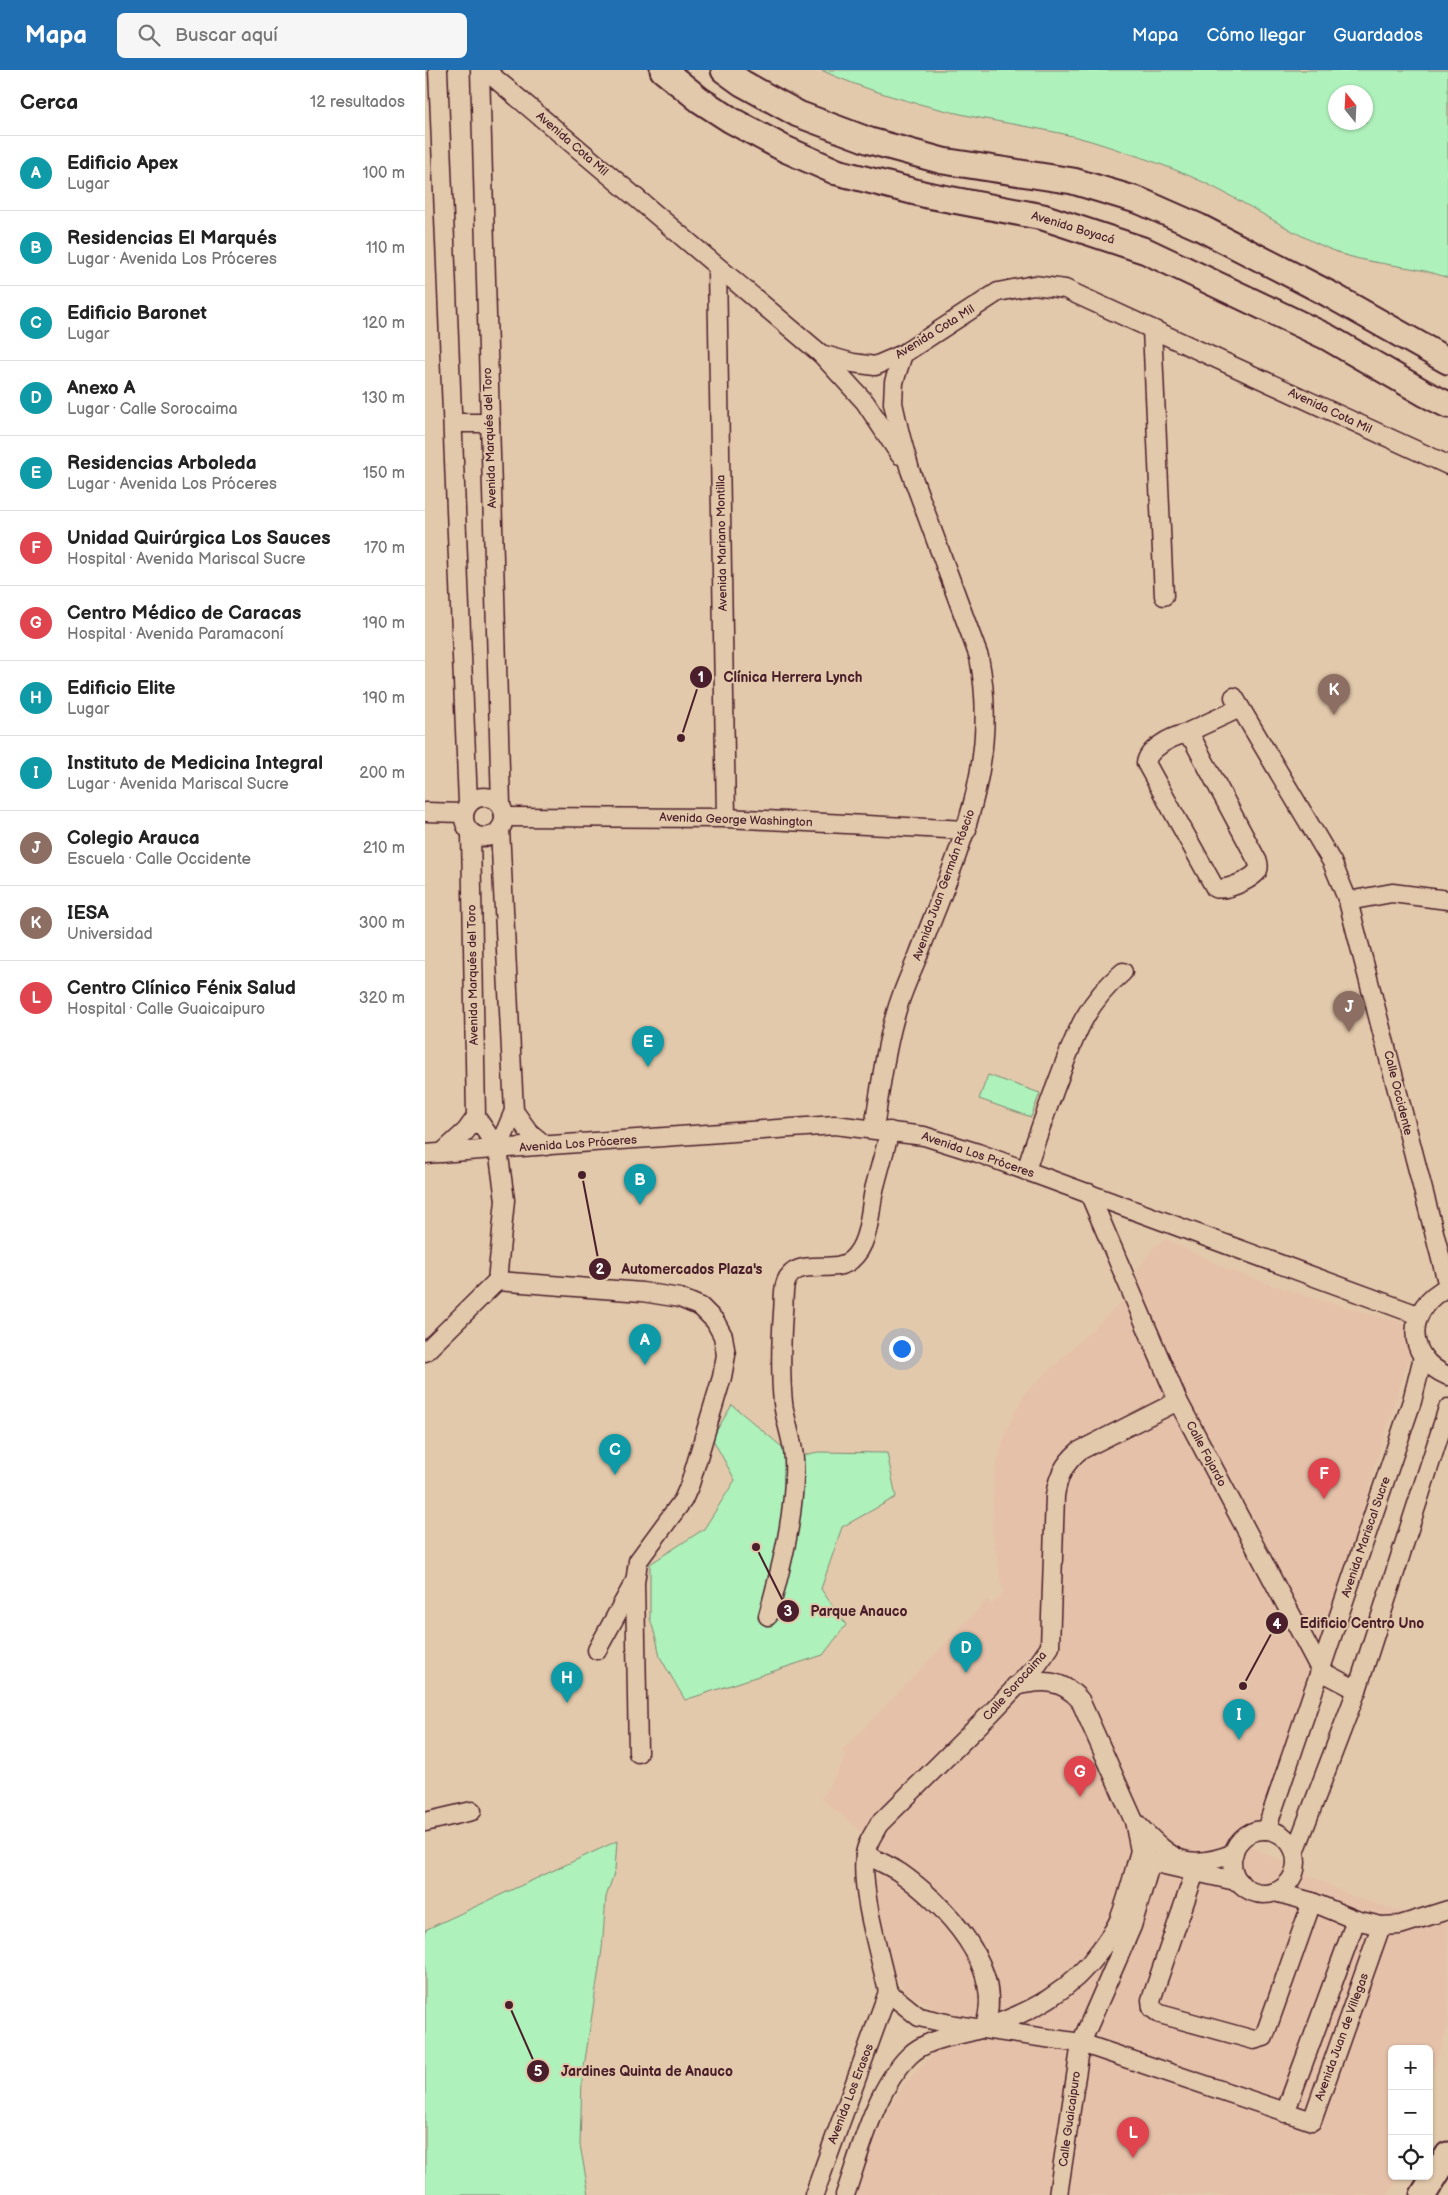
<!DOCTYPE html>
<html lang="es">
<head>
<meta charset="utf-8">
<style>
	:root { --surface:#fff; --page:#f6f6f6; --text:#222; --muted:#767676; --line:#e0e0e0; --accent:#1f6fb2 }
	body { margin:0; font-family:"Balsamiq Sans",sans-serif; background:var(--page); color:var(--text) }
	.controls { position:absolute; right:15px; bottom:15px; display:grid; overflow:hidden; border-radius:8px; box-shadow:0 1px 4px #0004 }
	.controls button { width:45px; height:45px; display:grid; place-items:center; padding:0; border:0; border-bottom:1px solid var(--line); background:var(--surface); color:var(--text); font:25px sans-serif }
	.compass { position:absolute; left:903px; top:15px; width:45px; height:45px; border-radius:50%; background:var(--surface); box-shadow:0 1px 4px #0004; rotate:342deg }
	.you { position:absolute; left:476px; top:1278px; width:18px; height:18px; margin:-12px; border:4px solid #fff; border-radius:50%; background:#1a73e8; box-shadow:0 0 0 8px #1a73e833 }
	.badge { display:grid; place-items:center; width:32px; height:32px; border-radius:50%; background:var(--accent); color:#fff; font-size:16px; font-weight:700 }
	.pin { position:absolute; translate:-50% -41px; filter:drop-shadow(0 1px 2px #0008) }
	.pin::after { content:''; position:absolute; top:26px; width:18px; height:15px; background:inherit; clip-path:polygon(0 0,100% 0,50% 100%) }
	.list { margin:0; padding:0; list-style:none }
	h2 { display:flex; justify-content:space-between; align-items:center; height:65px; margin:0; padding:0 20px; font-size:21px }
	h2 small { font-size:16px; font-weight:400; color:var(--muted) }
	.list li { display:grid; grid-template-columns:32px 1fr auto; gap:15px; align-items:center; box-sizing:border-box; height:75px; padding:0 20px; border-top:1px solid var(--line) }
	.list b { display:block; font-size:19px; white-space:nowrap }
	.list p { margin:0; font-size:16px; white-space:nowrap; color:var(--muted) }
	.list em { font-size:16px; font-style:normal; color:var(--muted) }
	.icon { flex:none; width:28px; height:28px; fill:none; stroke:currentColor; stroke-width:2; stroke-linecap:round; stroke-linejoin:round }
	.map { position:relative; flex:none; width:1023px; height:2125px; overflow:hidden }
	header { display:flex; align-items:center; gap:30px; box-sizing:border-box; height:70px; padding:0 25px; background:var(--accent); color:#fff }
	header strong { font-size:24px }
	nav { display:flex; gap:28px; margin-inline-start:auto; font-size:18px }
	.search { width:350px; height:45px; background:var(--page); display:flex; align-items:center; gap:12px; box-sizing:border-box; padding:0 18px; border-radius:8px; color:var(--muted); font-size:19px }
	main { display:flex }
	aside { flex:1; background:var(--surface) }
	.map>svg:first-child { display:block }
	.built { fill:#e5c1a9 }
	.green { fill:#aef1bb; stroke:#7c8873; fill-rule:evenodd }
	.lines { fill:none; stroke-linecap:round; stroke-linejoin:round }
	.minor-casing { stroke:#4a1f2b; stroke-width:21 }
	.highway-casing { stroke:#4a1f2b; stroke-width:29 }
	.minor { stroke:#e3c9ab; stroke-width:18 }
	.highway { stroke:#e3c9ab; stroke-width:25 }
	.labels { text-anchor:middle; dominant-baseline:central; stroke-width:4; stroke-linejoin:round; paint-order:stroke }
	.street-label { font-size:12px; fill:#4a1f2b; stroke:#e3c9ab }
	.leader { fill:none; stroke:#4a1f2b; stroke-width:2 }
	.callout-dot { fill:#4a1f2b; stroke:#e3c9ab; stroke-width:2 }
	.mark-label { font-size:15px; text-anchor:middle; font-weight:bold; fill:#fff }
	.callout-label { font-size:14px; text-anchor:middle; font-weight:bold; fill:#4a1f2b; stroke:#e3c9ab; stroke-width:4; stroke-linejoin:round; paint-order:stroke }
</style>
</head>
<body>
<header>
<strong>Mapa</strong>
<div class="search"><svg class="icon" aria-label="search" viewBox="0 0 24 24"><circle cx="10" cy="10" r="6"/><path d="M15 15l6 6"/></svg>Buscar aquí</div>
<nav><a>Mapa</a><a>Cómo llegar</a><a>Guardados</a></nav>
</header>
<main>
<aside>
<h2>Cerca<small>12 resultados</small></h2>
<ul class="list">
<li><span class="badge" style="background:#0f9aa8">A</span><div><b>Edificio Apex</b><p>Lugar</p></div><em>100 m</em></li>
<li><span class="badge" style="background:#0f9aa8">B</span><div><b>Residencias El Marqués</b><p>Lugar · Avenida Los Próceres</p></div><em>110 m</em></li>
<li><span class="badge" style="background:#0f9aa8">C</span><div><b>Edificio Baronet</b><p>Lugar</p></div><em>120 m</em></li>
<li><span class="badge" style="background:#0f9aa8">D</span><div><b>Anexo A</b><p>Lugar · Calle Sorocaima</p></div><em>130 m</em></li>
<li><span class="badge" style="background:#0f9aa8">E</span><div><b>Residencias Arboleda</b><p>Lugar · Avenida Los Próceres</p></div><em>150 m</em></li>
<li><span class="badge" style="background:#e0444e">F</span><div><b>Unidad Quirúrgica Los Sauces</b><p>Hospital · Avenida Mariscal Sucre</p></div><em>170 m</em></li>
<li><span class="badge" style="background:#e0444e">G</span><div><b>Centro Médico de Caracas</b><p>Hospital · Avenida Paramaconí</p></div><em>190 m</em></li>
<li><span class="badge" style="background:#0f9aa8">H</span><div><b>Edificio Elite</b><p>Lugar</p></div><em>190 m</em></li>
<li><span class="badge" style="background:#0f9aa8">I</span><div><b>Instituto de Medicina Integral</b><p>Lugar · Avenida Mariscal Sucre</p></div><em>200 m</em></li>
<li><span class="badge" style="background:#8d6e63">J</span><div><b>Colegio Arauca</b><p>Escuela · Calle Occidente</p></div><em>210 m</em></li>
<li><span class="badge" style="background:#8d6e63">K</span><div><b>IESA</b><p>Universidad</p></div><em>300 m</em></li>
<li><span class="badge" style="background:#e0444e">L</span><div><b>Centro Clínico Fénix Salud</b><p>Hospital · Calle Guaicaipuro</p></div><em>320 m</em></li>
</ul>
</aside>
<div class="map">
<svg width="1023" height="2125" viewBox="0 0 1023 2125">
	<rect width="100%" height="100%" fill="#e3c9ab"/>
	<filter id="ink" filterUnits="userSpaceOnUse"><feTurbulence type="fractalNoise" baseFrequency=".02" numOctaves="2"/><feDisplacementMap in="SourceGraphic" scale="10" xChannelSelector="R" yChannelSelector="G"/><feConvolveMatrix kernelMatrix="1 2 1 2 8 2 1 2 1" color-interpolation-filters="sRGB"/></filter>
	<g filter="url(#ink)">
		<path class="built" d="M741,1169l63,31 76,26 100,27 5,5 2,21 -37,116 -22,91 -89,269 -18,6 -6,10 116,57 92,26v102l-19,57v-34h-37v127h8l-12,19h-545l40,-76 22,-36 33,-35 -7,-43 -23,-11 -13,-18 -8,-26 -6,-21 -5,-54 2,-30 -57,-46 26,-43 -5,-5 145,-151 4,5 12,-11 -11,-63 2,-56 12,-44 18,-37 93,-88 17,-20 4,-17 15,-21z"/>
		<g class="green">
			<path d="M396,0h627v208c-33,-13 -69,-12 -103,-23 -43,-15 -83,-43 -124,-64 -41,-22 -86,-36 -130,-50 -41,-12 -84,-17 -126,-26 -49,-11 -99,-24 -144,-45zM941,22v30h-30v-30z"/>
			<path d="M563,1005l52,18 -9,24 -52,-18z"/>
			<path d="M307,1335l62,52 24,-5 69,1 9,44 -54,30 -21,62 25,36 -23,30 -138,45 -25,-43 -3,-15 -7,-24v-54l54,-35 31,-49 -23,-42z"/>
			<path d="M192,1771l-2,29 -9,27 -4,52 -20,131 -2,65 9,50h-164v-265z"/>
		</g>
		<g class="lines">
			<defs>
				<g id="minor">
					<path d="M13,0l30,733"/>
					<path d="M55,0l21,735"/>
					<path d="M60,0l336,284 32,9 22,3 28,-12 95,-62 36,-7 31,4 383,176"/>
					<path d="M292,197l9,551"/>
					<path d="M727,259l12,267"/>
					<path d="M396,284l44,48 35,53"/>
					<path d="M28,353h37"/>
					<path d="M809,627l98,165 16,39 100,385"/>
					<path d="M759,664l9,6 65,122c1,4 1,8 -2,11 -8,8 -30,18 -41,15l-69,-125c2,-14 25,-26 38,-29l56,-26"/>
					<circle cx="59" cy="747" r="20"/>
					<path d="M0,742l38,1"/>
					<path d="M79,747l222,1 241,12"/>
					<path d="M923,831l44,-8 56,7"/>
					<path d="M89,1041l15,21 17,14"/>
					<path d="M449,1058c6,-36 11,-80 22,-115 5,-19 14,-38 22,-57 38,-100 83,-189 61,-299l-69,-187 -10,-36 -7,-31 1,-21 9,-28"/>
					<path d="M73,1079l16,-38 -14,-282"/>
					<path d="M17,1083l24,-22 10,-14"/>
					<path d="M0,1084l410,-29 89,11 54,17 440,162"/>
					<path d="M601,1101c8,-27 18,-53 28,-80 19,-48 27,-84 69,-119"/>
					<path d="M664,1123l89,208 143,270 36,19"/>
					<path d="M72,1211l145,11 38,6 21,9 14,14 8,15 3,19 -4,22 -32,107 -7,16 -45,61 -3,22 3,170"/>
					<path d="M1023,1217c-42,20 -45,70 0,89"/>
					<path d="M0,1282l72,-71 8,-81 -7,-51 -22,-32 -5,-284"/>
					<path d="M343,1546c14,-51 28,-104 26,-157 -1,-19 -9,-38 -11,-56 -3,-31 -2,-61 0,-91 1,-9 0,-19 2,-27 8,-31 48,-9 66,-25 20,-17 18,-51 24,-74 5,-19 10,-37 15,-55"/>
					<path d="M172,1580l37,-67"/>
					<path d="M590,1616c26,-6 46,-8 65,14l54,121 6,30 11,11 89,20"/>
					<path d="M709,1751c35,35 48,53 100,32"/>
					<path d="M0,1752l47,-11"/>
					<path d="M841,1760l146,-429 11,-44"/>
					<circle cx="839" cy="1792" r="32"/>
					<path d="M870,1782l62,-162 91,-282"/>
					<path d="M440,1784c11,6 23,11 34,18 45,31 108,97 85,156"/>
					<path d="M770,1802l-44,128 1,8 8,6 94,26 10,-3 48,-135"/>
					<path d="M850,1822l37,10 44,18 25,6 19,-1 48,-15"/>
					<path d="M463,1922c-8,-37 -28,-101 -23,-137 1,-11 9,-22 14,-31l113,-112 46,-48 12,-17 5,-151c3,-20 9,-32 24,-45l99,-50"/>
					<path d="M463,1922l31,25 36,8 126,18 231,78 69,-195"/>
					<path d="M860,2043l71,-193"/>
					<path d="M389,2125l74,-203"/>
					<path d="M420,2125c16,-45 30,-106 65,-140 19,-18 50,-19 74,-27 48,-16 87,-37 117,-79 6,-9 14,-19 18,-29 9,-22 14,-46 21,-69"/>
					<path d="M633,2125l23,-152 51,-117 19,-64"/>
				</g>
				<g id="highway">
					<path d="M238,0l37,30 31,20 54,29 52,23 90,23 116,22 103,34 181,86 97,56 24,12"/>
					<path d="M299,0l18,13 56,31 72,27 73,20 130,20 67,20 59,26 130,67 119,67"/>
					<path d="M998,2125l25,-40"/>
				</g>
			</defs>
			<use href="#minor" class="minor-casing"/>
			<use href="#highway" class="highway-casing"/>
			<use href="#minor" class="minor"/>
			<use href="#highway" class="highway"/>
		</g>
	</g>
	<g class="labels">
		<g class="street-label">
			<text transform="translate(147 74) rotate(41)">Avenida Cota Mil</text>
			<text transform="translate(648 158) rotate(17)">Avenida Boyacá</text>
			<text transform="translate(510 262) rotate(-32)">Avenida Cota Mil</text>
			<text transform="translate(905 341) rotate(25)">Avenida Cota Mil</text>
			<text transform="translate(65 368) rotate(-92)">Avenida Marqués del Toro</text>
			<text transform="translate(297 473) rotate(-91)">Avenida Mariano Montilla</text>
			<text transform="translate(311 750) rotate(2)">Avenida George Washington</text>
			<text transform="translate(519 815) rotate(-70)">Avenida Juan Germán Róscio</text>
			<text transform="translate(48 905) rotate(-91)">Avenida Marqués del Toro</text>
			<text transform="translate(973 1023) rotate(76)">Calle Occidente</text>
			<text transform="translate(153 1074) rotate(-4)">Avenida Los Próceres</text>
			<text transform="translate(553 1085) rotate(19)">Avenida Los Próceres</text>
			<text transform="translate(781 1384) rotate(62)">Calle Fajardo</text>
			<text transform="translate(941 1467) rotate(-71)">Avenida Mariscal Sucre</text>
			<text transform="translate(590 1616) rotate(-48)">Calle Sorocaima</text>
			<text transform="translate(917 1967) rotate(-70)">Avenida Juan de Villegas</text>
			<text transform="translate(426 2024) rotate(-69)">Avenida Los Erasos</text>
			<text transform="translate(645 2049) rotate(-82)">Calle Guaicaipuro</text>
		</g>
	</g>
	<path class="leader" d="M256 668L276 607M157 1105L175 1199M331 1477L363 1541M818 1616L852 1553M84 1935L113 2001"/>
	<g class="callout-dot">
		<circle cx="256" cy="668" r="5"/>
		<circle cx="157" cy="1105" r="5"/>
		<circle cx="331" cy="1477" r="5"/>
		<circle cx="818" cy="1616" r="5"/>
		<circle cx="84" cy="1935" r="5"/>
		<circle cx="276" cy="607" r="12"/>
		<circle cx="175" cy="1199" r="12"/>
		<circle cx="363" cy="1541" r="12"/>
		<circle cx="852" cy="1553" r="12"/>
		<circle cx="113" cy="2001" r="12"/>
	</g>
	<g class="mark-label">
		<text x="276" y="612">1</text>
		<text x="175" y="1204">2</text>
		<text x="363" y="1546">3</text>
		<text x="852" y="1559">4</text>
		<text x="113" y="2006">5</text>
	</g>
	<g class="callout-label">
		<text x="368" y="612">Clínica Herrera Lynch</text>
		<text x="267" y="1204">Automercados Plaza's</text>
		<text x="434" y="1546">Parque Anauco</text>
		<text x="937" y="1558">Edificio Centro Uno</text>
		<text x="222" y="2006">Jardines Quinta de Anauco</text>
	</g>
</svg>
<div class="controls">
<button>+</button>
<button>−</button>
<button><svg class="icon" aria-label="locate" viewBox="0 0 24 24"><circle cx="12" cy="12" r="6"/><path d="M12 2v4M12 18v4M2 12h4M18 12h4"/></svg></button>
</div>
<svg class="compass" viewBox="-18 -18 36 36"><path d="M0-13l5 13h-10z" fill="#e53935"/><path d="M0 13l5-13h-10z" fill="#767676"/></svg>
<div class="you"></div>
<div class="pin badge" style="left:220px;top:1295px;background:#0f9aa8">A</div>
<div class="pin badge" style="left:215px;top:1135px;background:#0f9aa8">B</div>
<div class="pin badge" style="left:190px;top:1405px;background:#0f9aa8">C</div>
<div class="pin badge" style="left:541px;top:1603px;background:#0f9aa8">D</div>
<div class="pin badge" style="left:223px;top:997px;background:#0f9aa8">E</div>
<div class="pin badge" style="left:899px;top:1429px;background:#e0444e">F</div>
<div class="pin badge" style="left:655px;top:1727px;background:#e0444e">G</div>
<div class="pin badge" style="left:142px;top:1633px;background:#0f9aa8">H</div>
<div class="pin badge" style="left:814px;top:1670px;background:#0f9aa8">I</div>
<div class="pin badge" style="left:924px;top:962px;background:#8d6e63">J</div>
<div class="pin badge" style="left:909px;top:645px;background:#8d6e63">K</div>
<div class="pin badge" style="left:708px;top:2088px;background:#e0444e">L</div>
</div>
</main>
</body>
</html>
